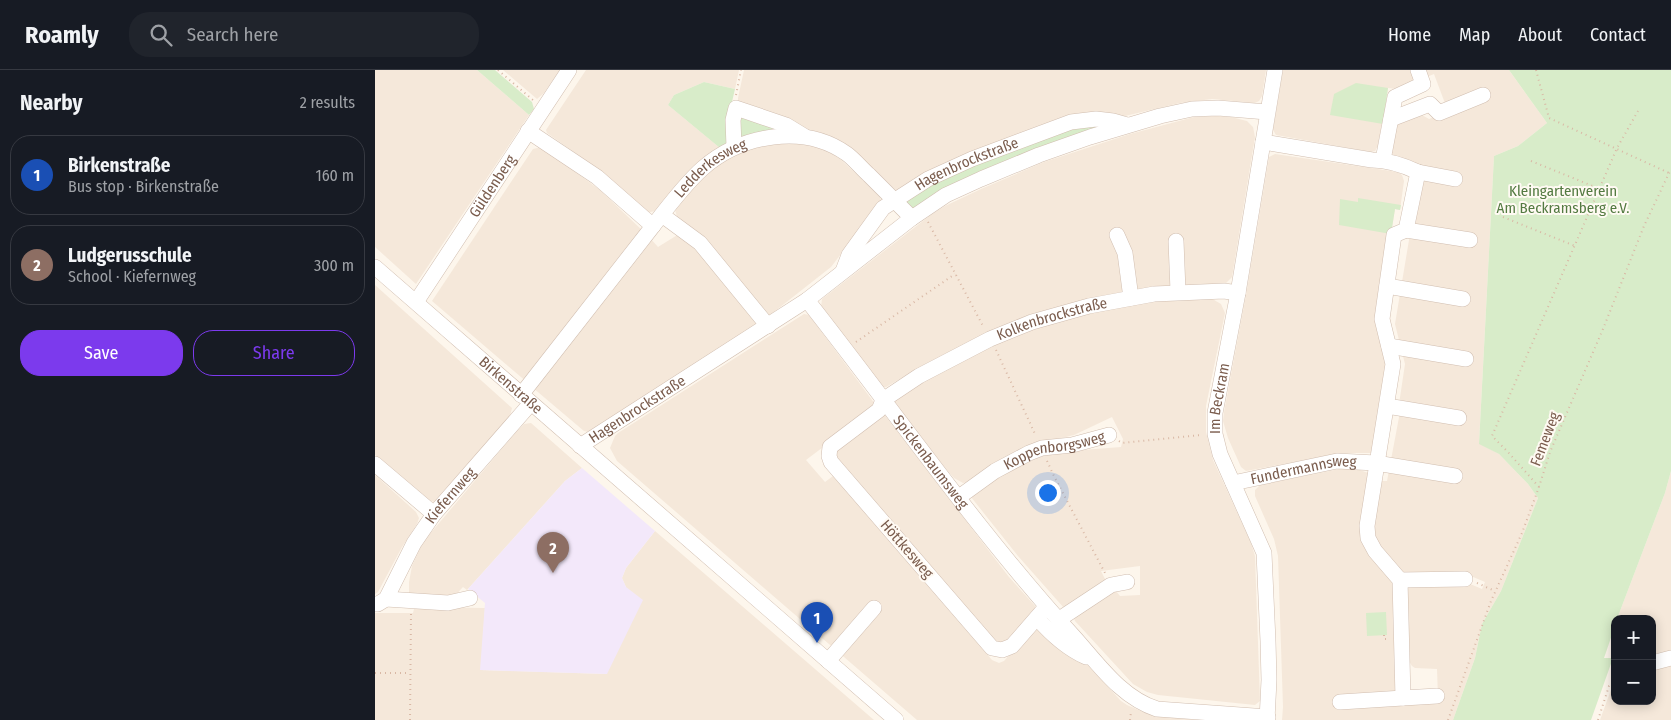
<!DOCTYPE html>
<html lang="en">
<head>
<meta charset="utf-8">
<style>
	:root { --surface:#171b24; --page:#20242c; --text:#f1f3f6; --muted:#9ea1a6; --line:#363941; --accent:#7c3aed }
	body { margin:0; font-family:"Fira Sans Condensed",sans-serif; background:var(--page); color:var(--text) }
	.controls { position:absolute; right:15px; bottom:15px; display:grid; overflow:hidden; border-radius:10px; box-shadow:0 2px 12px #0003 }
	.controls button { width:45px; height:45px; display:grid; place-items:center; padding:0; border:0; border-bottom:1px solid var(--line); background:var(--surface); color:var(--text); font:25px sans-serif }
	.you { position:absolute; left:672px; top:422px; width:18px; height:18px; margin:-12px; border:4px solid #fff; border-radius:50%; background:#1a73e8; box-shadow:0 0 0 8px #1a73e833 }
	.badge { display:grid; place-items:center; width:32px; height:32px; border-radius:50%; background:var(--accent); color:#fff; font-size:16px; font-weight:700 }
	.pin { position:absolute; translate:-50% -41px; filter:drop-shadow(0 1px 2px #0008) }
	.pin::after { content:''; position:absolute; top:26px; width:18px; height:15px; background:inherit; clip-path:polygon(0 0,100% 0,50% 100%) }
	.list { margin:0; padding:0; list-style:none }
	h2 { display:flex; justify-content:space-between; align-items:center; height:65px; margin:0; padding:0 20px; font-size:21px }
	h2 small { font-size:16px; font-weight:400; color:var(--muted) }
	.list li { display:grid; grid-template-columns:32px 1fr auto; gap:15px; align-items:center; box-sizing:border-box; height:80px; margin:0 10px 10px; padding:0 10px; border:1px solid var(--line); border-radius:20px }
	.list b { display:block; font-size:19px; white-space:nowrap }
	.list p { margin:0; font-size:16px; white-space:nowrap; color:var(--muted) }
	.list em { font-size:16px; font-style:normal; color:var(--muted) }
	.actions { display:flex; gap:10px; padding:15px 20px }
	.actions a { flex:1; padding:11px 0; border:1px solid var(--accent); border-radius:20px; text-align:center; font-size:18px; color:var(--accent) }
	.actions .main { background:var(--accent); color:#fff }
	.icon { flex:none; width:28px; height:28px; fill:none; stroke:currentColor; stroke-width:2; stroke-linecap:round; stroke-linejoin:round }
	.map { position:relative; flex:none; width:1296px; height:650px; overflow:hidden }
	header { display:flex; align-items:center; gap:30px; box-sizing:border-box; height:70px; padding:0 25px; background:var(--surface); border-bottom:1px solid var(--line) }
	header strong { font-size:24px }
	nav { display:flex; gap:28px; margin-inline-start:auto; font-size:18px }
	.search { width:350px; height:45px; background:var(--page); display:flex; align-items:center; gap:12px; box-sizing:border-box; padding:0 18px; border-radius:20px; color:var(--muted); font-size:19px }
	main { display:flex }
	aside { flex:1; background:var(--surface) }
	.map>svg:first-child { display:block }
	.residential { fill:#f5e8da }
	.education { fill:#f3e8fa }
	.green { fill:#d8ecc9 }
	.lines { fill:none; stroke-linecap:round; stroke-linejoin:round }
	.minor-casing { stroke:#d1beb0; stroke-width:16 }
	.path { stroke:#d9b8a5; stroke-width:2; stroke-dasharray:1 4; stroke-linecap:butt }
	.minor { stroke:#fff; stroke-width:15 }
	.labels { text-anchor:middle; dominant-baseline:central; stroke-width:4; stroke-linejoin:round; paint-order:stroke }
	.street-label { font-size:15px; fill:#7a5c4d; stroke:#fffaf3 }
	.park-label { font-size:15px; fill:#537a41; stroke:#fffaf3 }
</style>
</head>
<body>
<header>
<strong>Roamly</strong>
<div class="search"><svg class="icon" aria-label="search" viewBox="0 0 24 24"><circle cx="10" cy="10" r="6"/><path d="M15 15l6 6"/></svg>Search here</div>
<nav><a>Home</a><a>Map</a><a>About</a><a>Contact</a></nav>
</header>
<main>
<aside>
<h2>Nearby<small>2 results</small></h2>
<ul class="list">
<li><span class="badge" style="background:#1a4fb4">1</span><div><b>Birkenstraße</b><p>Bus stop · Birkenstraße</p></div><em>160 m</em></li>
<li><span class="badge" style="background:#8d6e63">2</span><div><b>Ludgerusschule</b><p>School · Kiefernweg</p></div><em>300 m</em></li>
</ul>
<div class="actions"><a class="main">Save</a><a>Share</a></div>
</aside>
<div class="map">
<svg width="1296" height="650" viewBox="0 0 1296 650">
	<rect width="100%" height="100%" fill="#fdf6ec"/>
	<g class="residential">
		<path d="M0,0h102l52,45 -113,169 -41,-37z"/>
		<path d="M128,0h57l-16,23 -7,6z"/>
		<path d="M211,0h153l-4,19 -31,-7 -30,13 -6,10 52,43 -10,5 -19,16 -36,42 -9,2 -58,-51 -41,-29 -1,-3z"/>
		<path d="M369,0h522l-4,26 -3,5 -4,2 -43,-4 -32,4 -55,13 -36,-1 -192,76 -61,-52 -94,-32 -4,-5v-4z"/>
		<path d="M908,0h132l3,8 -22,11 -8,-1 -10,58 -3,5 -4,1 -95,-17 -3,-5z"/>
		<path d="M1046,0h88l38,53 -29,23 -24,10 -15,287 20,11 29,30 10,14 -37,93 -19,33 -7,34 -22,62h-171l1,-13 -5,-151 -4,-17 -19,-43v-6l5,-5 79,-16h18l11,4 -6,53 31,58 3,106 42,8 -1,-29 -22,-1 -3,-2 -3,-5 -2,-75 56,-5 19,8 3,-7 -19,-8 -63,-1 -27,-32 -3,-12 9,-48h5l13,-69 -1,-8 6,-40 -10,-40 15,-90 3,-6 5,-59 -22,-12 -4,-4 2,-27 28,-11 7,4 58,-22 -41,9 -12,-32 -10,4z"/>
		<path d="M841,46l15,1 16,4 6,6 2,10 -23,140 -6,6 -88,6 -38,7 -65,17 -45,18 -61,31 -43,25h-5l-60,-80 1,-8 110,-85 13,-8 36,-17 63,-27 86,-28 64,-17z"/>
		<path d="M417,72l28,5 18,10 42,39 1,6 -50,65 -66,52 -87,-99 -3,-10 22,-27 24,-21 22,-11 26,-7z"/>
		<path d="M166,77l59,43 45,43 -117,150 -96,-82 101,-152z"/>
		<path d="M900,84l123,18 4,3 2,6 -4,29 -5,-1 -7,43v109l-15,90 -2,2h-27l-98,18 -5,-4 -13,-29 -5,-17 1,-9 22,-117 23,-138z"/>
		<path d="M304,164l18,14 61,76 -170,108 -4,-1 -52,-44 117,-150 9,10z"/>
		<path d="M0,215l137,123 -2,8 -73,85 -3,1 -9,-3 -50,-44z"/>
		<path d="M834,227l12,7 4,9 -19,93v26l7,28 38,83 4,13 5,145 -5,4 -97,-10 -11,-3 -14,-8 -58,-63 -2,-5 24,-17 19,-8 4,5 20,-1v-29l-39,5 5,10 -42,27 -46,-52 -47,-59 36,-26 33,-15 16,-4 65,-5 2,-8 -11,-22 -38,18 -45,11 -35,17 -26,19 -5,1 -9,-5 -16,-18 -44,-58 2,-4 73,-42 64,-27 55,-16 61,-12z"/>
		<path d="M429,244l5,1 66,89 -20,19 -49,37 19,22 8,-6 159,184 7,3 5,-2 30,-35 51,36 36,39 6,4 21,9 10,2 39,4h-280l-300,-259 -7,-13 5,-12 3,-3z"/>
		<path d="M509,344l125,163 26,29v3l-19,27 -17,9 -162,-184 -1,-10z"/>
		<path d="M156,353l51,45 -17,13 -98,109 -4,-3 -13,14 -41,-7v-12l3,-16 11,-24 94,-111 7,-7z"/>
		<path d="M1296,401v180l-19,3v-35h-35l48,-126z"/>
		<path d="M0,405l41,37 3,6 -2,6 -15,23 -24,45 -3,2z"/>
		<path d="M280,461l219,189h-499v-107h38l1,-4 3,-2 68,1 -4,62 125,4 20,-87 -4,-9 4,-10z"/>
		<path d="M1296,594v56h-71l12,-33 3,-1v15h37v-29l9,-6z"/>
	</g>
	<path class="education" d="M207,398l73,63 -29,37 -4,10 4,9 17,13 -36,74 -127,-4 5,-67 -17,-14 97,-108z"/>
	<g class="green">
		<path d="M102,0h18l37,32 2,7 -5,6z"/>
		<path d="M1134,0h162v401l-6,22 -48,126h-2v7l-11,32h9l-22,62h-138l22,-62 7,-34 19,-33 37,-93 -10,-14 -29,-30 -20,-10 15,-288 24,-10 29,-23z"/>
		<path d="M329,12l31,7 -7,30v21l-3,5 -5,3 -52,-43 6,-10z"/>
		<path d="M981,13l32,5 -5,36 -53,-9 4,-21z"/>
		<path d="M363,46l40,13 -37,8z"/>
		<path d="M728,55l-189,84 -6,-2 -3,-10 84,-39 86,-31z"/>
		<path d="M983,128l43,7 -1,5 -5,-1 -4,25 -52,-9 1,-26 18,3z"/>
		<path d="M1011,542l1,23 -20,1 -1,-23z"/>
	</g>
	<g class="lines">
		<defs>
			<g id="minor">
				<path d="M1016,49l39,-15 9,9 44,-18"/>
				<path id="s1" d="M153,61l69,46 56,49c13,-17 34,-44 50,-58 38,-33 101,-45 144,-14 8,6 15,15 22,21 15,15 29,29 43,43"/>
				<path d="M888,72l109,18c17,0 31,5 46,12l-12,58 -12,5 -12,84 11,45 -26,162 1,12 7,13 25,29 3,118 -63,4"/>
				<path d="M359,77l-1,-27 3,-12 50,17 18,11"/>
				<path d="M1008,90l12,-63 28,-13 -5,-14"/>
				<path d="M1043,102l37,7"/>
				<path d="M287,145l38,28 68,83"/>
				<path d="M1031,160l64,10"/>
				<path d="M742,165l8,18 6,45"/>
				<path d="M801,171l2,50"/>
				<path id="s2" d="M0,197l521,453"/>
				<path id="s3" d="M468,201l6,-16 34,-47 45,-29 44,-20 99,-37 25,-3 17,2 14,4"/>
				<path d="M1012,216l76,13"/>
				<path id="s4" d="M432,230c89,113 171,232 268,338 24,27 47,60 82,71l111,8"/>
				<path id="s5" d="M41,232l153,-232"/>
				<path d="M1014,276l77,13"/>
				<path d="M146,325l132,-169"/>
				<path d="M1012,336l72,12"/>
				<path id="s6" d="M205,376l227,-146 105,-82 34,-23 35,-16 58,-24 51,-18 70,-21 32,-7 26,-1 49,4"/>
				<path d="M0,394l59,50"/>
				<path id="s7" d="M858,413l104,-22 39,2 79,13"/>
				<path id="s8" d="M584,427l36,-26 34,-18 13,-5 30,-3 37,-10"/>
				<path d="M1025,510l65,-1"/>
				<path d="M11,529l62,4 22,-5"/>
				<path id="s9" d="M0,534h3l8,-5 28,-56 20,-29 97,-111"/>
				<path id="s10" d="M671,537l-34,39 -10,4 -10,-2 -161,-186 -2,-6 1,-9 49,-37 4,-10 36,-24 71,-37 42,-17 57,-16 65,-12 70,-3 14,2"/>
				<path d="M662,548c14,16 29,30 49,39"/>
				<path d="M683,550l53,-35 16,-3"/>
				<path d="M453,591l46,-53"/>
				<path d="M1277,593l19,-5"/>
				<path d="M1028,628l34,-2"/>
				<path id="s11" d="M892,650l2,-40 -1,-39 -4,-88 -44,-99 -5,-20v-21l23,-120 37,-223"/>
			</g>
		</defs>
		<use href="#minor" class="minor-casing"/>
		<g class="path">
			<path d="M123,0l36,31"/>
			<path d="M1161,0l13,48 120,55"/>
			<path d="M361,25l5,-25"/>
			<path d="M1156,91l69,28"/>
			<path d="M1128,147l72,29"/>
			<path d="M553,152l56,106"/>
			<path d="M481,272l99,-68"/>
			<path d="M621,280l40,86"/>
			<path d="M744,371l3,2 79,-8"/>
			<path d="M672,391l7,15 52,99"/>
			<path d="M1164,417l-31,-35 -16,-16 125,-288 21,-37"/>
			<path d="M1102,513l18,8"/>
			<path d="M1009,565v4h5"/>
			<path d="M0,603h35"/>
			<path d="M35,650l1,-107"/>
			<path d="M755,650l1,-8"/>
			<path d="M1073,650l43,-119 31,-68 17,-46 11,-35 53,-123 41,-103 27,-57"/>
			<path d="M1223,650l11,-34 6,-4"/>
		</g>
		<use href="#minor" class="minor"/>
	</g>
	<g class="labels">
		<g class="street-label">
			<text stroke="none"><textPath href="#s3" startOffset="170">Hagenbrockstraße</textPath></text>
			<text stroke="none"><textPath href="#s1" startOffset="240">Ledderkesweg</textPath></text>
			<text stroke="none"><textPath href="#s5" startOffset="139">Güldenberg</textPath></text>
			<text stroke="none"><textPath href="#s10" startOffset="595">Kolkenbrockstraße</textPath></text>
			<text stroke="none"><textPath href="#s2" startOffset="180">Birkenstraße</textPath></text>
			<text stroke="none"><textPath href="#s11" startOffset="332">Im Beckram</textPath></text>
			<text stroke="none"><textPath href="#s6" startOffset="68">Hagenbrockstraße</textPath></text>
			<text transform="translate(1170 369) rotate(-69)">Femeweg</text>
			<text stroke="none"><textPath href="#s8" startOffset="108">Koppenborgsweg</textPath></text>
			<text stroke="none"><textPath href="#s4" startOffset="204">Spickenbaumsweg</textPath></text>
			<text stroke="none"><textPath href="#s7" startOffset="72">Fundermannsweg</textPath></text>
			<text stroke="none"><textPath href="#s9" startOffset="135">Kiefernweg</textPath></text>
			<text transform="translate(532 479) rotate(49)">Höttkesweg</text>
		</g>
		<g class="park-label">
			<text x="1188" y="121">Kleingartenverein<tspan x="1188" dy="17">Am Beckramsberg e.V.</tspan></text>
		</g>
	</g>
</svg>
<div class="controls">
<button>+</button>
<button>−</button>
</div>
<div class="you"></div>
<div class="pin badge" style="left:442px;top:573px;background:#1a4fb4">1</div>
<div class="pin badge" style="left:178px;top:503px;background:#8d6e63">2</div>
</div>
</main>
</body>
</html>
